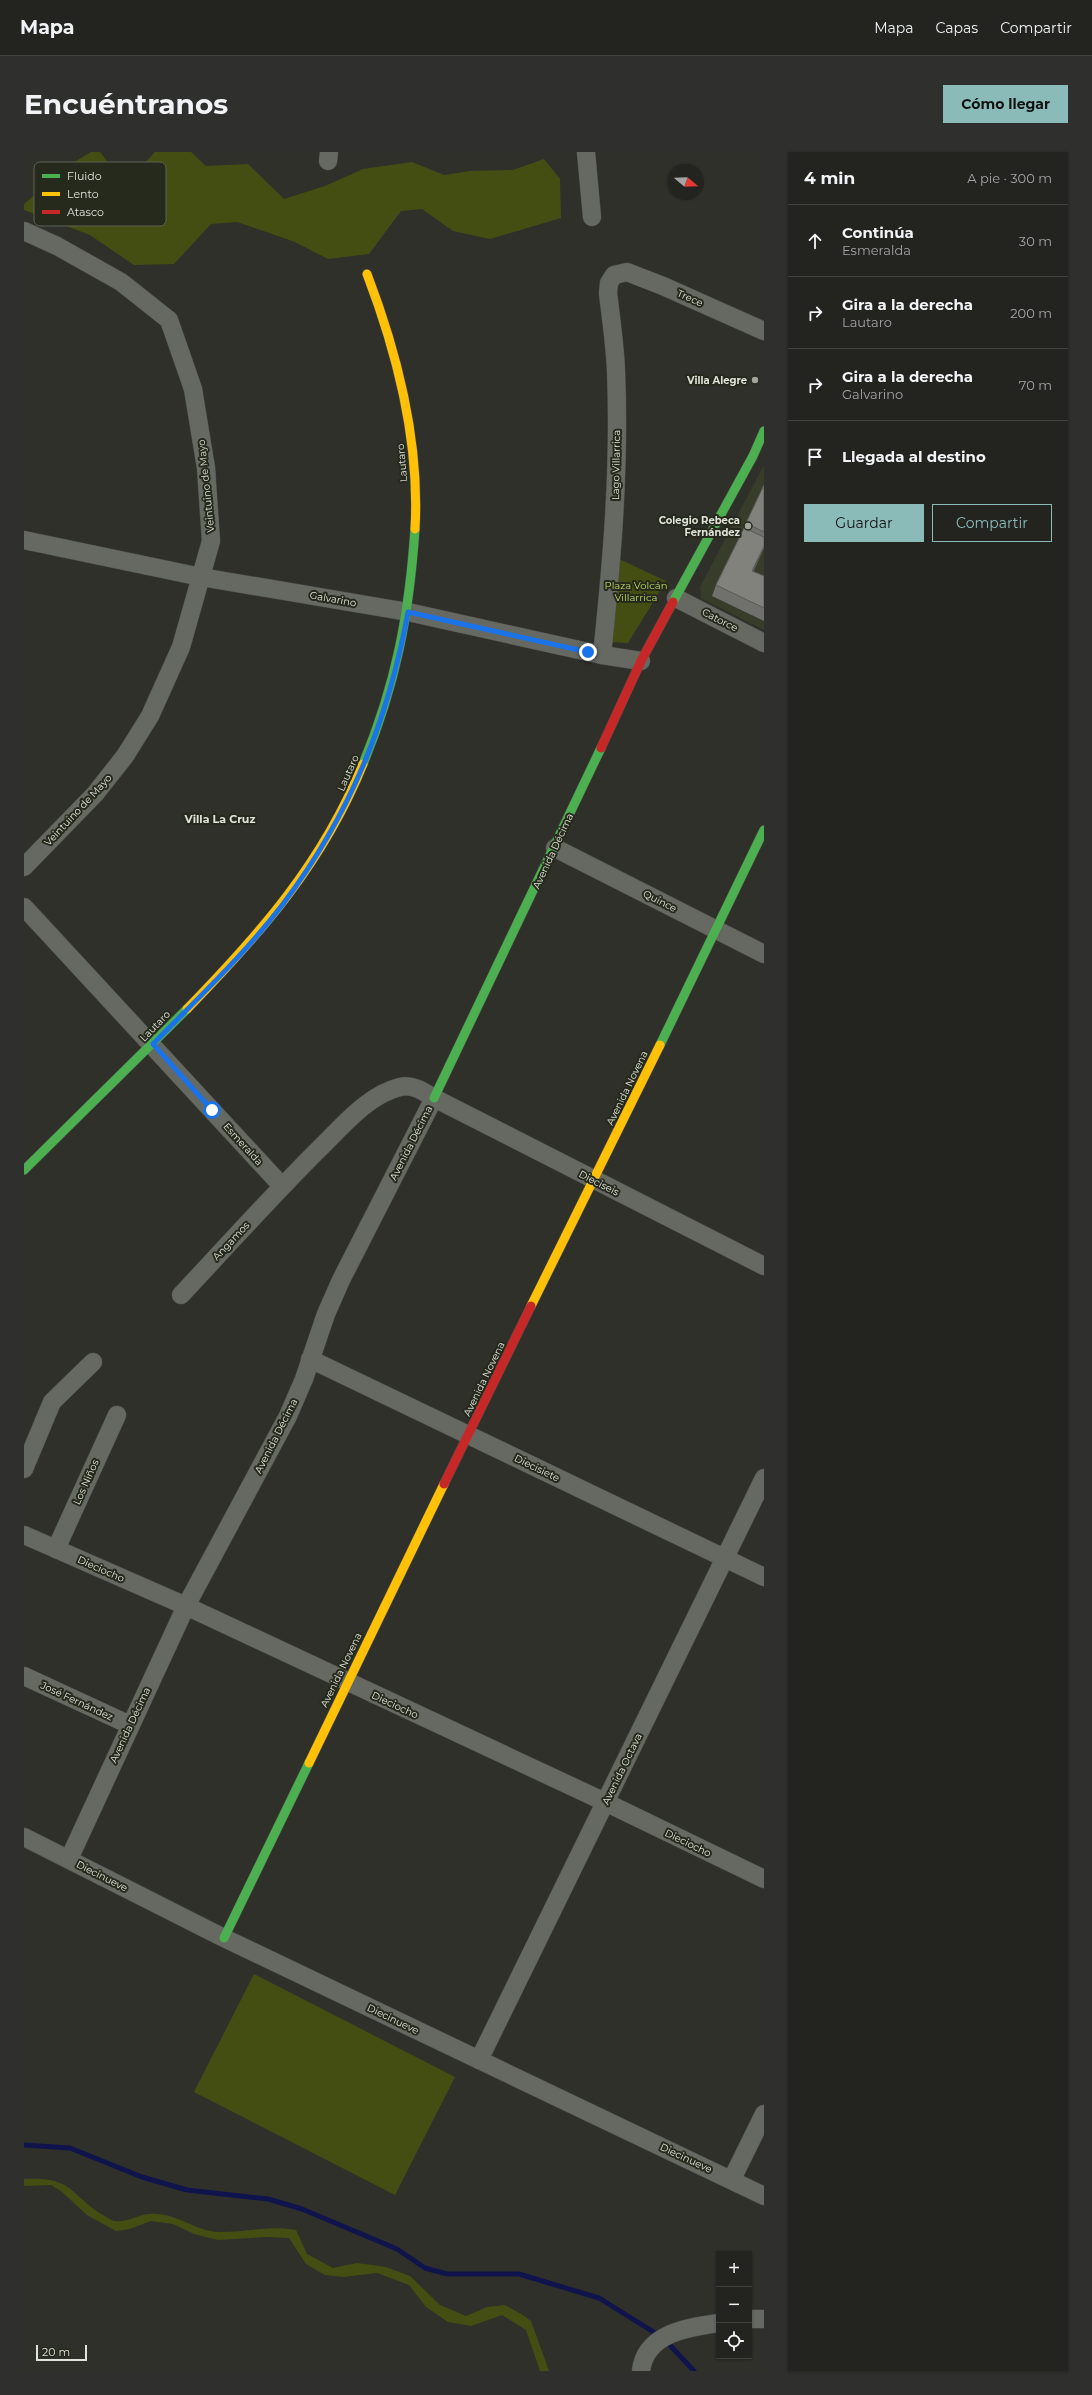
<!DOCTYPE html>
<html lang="es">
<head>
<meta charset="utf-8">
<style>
	:root { --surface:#232420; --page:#2f302d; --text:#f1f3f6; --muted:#a3a4a5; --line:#40413e; --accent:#8bbbb9 }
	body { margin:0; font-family:Montserrat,sans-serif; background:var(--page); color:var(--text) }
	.controls { position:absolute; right:12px; bottom:12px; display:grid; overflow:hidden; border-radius:0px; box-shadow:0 1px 3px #0004 }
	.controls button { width:36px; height:36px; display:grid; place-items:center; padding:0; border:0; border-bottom:1px solid var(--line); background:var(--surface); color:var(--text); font:20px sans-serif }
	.compass { position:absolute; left:644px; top:12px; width:36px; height:36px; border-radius:50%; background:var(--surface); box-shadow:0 1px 3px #0004; rotate:109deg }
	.scale { position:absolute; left:12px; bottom:10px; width:51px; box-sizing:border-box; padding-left:4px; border:2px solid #e0e3da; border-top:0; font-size:11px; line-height:14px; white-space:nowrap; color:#e0e3da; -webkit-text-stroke:3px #262a1c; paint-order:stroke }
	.stop { position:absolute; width:12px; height:12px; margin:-9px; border:3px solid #1a73e8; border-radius:50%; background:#fff }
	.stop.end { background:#1a73e8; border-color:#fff; box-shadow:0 1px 4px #0008 }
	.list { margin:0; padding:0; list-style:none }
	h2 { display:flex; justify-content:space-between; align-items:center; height:52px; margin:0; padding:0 16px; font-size:17px }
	h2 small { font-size:13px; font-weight:400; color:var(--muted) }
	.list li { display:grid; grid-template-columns:26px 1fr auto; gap:12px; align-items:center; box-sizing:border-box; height:72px; padding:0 16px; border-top:1px solid var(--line) }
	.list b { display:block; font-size:15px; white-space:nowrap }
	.list p { margin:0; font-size:13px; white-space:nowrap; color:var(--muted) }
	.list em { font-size:13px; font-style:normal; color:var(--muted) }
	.actions { display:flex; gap:8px; padding:12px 16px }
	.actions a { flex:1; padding:9px 0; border:1px solid var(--accent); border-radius:0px; text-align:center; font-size:14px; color:var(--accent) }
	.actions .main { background:var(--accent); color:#111 }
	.icon { flex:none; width:22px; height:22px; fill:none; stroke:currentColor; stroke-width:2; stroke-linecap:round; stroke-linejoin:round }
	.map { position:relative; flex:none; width:740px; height:2219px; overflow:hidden; border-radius:0px }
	header { display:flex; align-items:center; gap:24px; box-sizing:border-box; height:56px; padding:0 20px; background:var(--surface); border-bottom:1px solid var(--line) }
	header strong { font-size:19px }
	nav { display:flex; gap:22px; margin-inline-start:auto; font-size:14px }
	.intro { display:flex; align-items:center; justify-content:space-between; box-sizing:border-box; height:96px; padding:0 24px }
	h1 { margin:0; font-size:28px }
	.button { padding:10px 18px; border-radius:0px; background:var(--accent); color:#111; font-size:14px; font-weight:700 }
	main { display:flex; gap:24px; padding:0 24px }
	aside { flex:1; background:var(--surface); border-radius:0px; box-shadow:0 1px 3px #0004 }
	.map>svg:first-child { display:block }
	.built { fill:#383c2a }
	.green { fill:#444e13 }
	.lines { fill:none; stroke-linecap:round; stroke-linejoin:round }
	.stream { stroke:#10144d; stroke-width:5 }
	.street-casing { stroke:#4b4c47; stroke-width:19 }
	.fast-casing { stroke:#4b4c47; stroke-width:10 }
	.slow-casing { stroke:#4b4c47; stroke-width:10 }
	.jam-casing { stroke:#4b4c47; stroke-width:10 }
	.street { stroke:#666862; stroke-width:18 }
	.fast { stroke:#4caf50; stroke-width:9 }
	.slow { stroke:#ffc107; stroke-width:9 }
	.jam { stroke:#c62828; stroke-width:9 }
	.wall { fill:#70706c }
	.shaded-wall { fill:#5b5b58 }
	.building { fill:#82827d; stroke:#5b5b58 }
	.route { stroke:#1a73e8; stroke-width:5 }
	.poi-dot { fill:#a2a49c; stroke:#262a1c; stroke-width:1.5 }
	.labels { text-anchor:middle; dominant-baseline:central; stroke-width:4; stroke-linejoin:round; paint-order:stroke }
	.street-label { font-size:10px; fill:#e0e3da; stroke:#262a1c }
	.poi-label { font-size:10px; font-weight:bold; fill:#e0e3da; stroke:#262a1c; text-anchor:end }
	.park-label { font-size:10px; fill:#bfd867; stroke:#262a1c }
	.neighbourhood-label { font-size:11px; font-weight:bold; fill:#e0e3da; stroke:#262a1c }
	.key { fill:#262a1c; stroke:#5e6255; stroke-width:1 }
	.key-label { font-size:11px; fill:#e0e3da }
</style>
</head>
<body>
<header>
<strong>Mapa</strong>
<nav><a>Mapa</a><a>Capas</a><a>Compartir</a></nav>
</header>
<div class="intro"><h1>Encuéntranos</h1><a class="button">Cómo llegar</a></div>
<main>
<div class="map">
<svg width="740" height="2219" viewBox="0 0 740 2219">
	<rect width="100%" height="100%" fill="#2f302a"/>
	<path class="built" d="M740,313v165l-63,-32 -1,-11z"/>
	<g class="green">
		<path d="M67,0h9l25,33 30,-33h36l15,14 42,-2 36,35 41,-13 38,-17 49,-7 32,13 26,-4 43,-1 31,-11 16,20 1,39 -71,21 -37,-8 -31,-22 -21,2 -32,43 -41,5 -33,-17 -58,-20 -26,2 -37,40 -40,1 -44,-30 -66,-25v-6l47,-40z"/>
		<path d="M593,406l49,23 -38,62 -18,-1z"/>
		<path d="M230,1822l201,103 -60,118 -201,-103z"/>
		<path d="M0,2027c47,-3 44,13 77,35 4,2 9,6 13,7 13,2 23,-6 35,-7 24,-3 45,16 68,18 27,1 51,-7 79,-2l11,24 26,14 24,-5 29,4 24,9 30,29 26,11 21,-9 18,-2 18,10 8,6 18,50h-9l-14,-41 -24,-15 -31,11 -23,-4 -22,-15 -17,-22 -32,-12 -34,4 -18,-2 -19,-11 -17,-26 -23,-1 -48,3 -24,-6 -21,-10 -22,-3 -21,8 -14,2 -29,-16 -26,-24 -10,-6 -27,1z"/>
	</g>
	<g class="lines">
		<g class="stream">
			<path d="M0,1993l46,3 72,29 45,13 81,9 34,10 95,40 28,19 22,6h72l80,24 61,38"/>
			<path d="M642,2189l28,30"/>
		</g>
		<defs>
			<g id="street">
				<path d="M562,0l6,65"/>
				<path d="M304,9l1,-9"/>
				<path d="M0,79l33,15 64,36 48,38 24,69 13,79 5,73 -30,106 -31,69 -25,40 -30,38 -71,73"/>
				<path d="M0,388l177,37 207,35 194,43 39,6"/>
				<path d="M652,446l88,45"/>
				<path d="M578,503c10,-94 18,-188 14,-284 -1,-26 -5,-52 -8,-78l1,-10 5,-8 13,-3 36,14 101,45"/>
				<path d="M531,696l209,106"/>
				<path d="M0,755l258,279"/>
				<path d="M157,1143c45,-48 89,-97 136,-144 24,-23 50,-56 83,-64 13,-3 24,5 34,11l330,168"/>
				<path d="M286,1207l454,218"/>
				<path d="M0,1317l28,-67 41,-40"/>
				<path d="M0,1383l162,71 419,196 159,77"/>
				<path d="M32,1397l61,-134"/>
				<path d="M0,1524l106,49"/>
				<path d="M0,1685l200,101 540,258"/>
				<path d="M45,1707l117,-253 102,-190 16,-37 22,-65 15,-34 93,-182"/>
				<path d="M455,1908l285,-582"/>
				<path d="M708,2027l32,-65"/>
				<path d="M725,2167h15"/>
				<path d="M617,2219c4,-38 48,-44 78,-48"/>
			</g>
			<g id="fast">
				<path d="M649,450l80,-146 11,-25"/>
				<path d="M339,612c33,-80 46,-148 52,-235"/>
				<path d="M636,893l104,-215"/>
				<path d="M410,946l167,-350"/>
				<path d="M0,1018l163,-161"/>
				<path d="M200,1786l85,-175"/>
			</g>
			<g id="slow">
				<path d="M343,122c31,81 53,168 48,255"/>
				<path d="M163,857c73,-75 136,-146 176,-245"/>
				<path d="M507,1154l129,-261"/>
				<path d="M285,1611l135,-279"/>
			</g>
			<g id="jam">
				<path d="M577,596l40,-87 32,-59"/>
				<path d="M420,1332l87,-178"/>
			</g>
		</defs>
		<use href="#street" class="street-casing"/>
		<use href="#fast" class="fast-casing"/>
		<use href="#slow" class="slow-casing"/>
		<use href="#jam" class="jam-casing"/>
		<use href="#street" class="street"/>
		<use href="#fast" class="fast"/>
		<use href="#slow" class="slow"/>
		<use href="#jam" class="jam"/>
	</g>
	<path class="wall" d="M740,333v63l-11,23 11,5v45l-52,-25 4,-11 29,-57z"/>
	<path class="shaded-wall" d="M740,394v2l-15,34 3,-11z"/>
	<g class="building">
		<path d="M740,333v47l-18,-9z"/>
		<path d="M720,376l20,9v9l-12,25 12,5v32l-48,-23z"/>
	</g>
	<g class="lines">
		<path class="route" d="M188,958l-59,-66c44,-45 91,-89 130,-140 67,-89 105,-183 125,-292l180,40"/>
	</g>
	<g class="poi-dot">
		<circle cx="731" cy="228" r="4"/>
		<circle cx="724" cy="374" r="4"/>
	</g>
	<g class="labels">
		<g class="street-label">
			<text transform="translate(666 146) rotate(24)">Trece</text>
			<text transform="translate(378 311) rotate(-95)">Lautaro</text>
			<text transform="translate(592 313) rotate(-89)">Lago Villarrica</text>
			<text transform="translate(182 334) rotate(-96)">Veintuino de Mayo</text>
			<text transform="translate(309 447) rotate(10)">Galvarino</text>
			<text transform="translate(696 468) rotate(27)">Catorce</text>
			<text transform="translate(324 621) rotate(-66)">Lautaro</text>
			<text transform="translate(54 658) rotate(-47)">Veintuino de Mayo</text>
			<text transform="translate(529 699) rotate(-65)">Avenida Décima</text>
			<text transform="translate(636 749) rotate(27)">Quince</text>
			<text transform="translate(131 874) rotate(-46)">Lautaro</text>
			<text transform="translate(603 936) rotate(-64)">Avenida Novena</text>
			<text transform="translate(387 991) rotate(-63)">Avenida Décima</text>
			<text transform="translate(219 992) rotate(48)">Esmeralda</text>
			<text transform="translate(575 1031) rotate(27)">Dieciseis</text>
			<text transform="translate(207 1089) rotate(-47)">Angamos</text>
			<text transform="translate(460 1227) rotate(-64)">Avenida Novena</text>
			<text transform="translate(252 1284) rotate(-63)">Avenida Décima</text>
			<text transform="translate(513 1316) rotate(26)">Diecisiete</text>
			<text transform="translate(62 1330) rotate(-66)">Los Niños</text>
			<text transform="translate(77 1417) rotate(24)">Dieciocho</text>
			<text transform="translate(317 1518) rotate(-64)">Avenida Novena</text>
			<text transform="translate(53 1549) rotate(25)">José Fernández</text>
			<text transform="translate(371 1553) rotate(25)">Dieciocho</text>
			<text transform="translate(106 1573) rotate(-65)">Avenida Décima</text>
			<text transform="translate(598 1617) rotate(-64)">Avenida Octava</text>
			<text transform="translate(664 1691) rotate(26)">Dieciocho</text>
			<text transform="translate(78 1724) rotate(27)">Diecinueve</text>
			<text transform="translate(369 1867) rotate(26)">Diecinueve</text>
			<text transform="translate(662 2006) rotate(25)">Diecinueve</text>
		</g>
		<g class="poi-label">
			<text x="723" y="228">Villa Alegre</text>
			<text x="716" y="368">Colegio Rebeca<tspan x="716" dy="12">Fernández</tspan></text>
		</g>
		<g class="park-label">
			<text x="612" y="433">Plaza Volcán<tspan x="612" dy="12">Villarrica</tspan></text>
		</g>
		<g class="neighbourhood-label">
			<text x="196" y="667">Villa La Cruz</text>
		</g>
	</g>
	<rect x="10" y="10" width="132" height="64" rx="6" class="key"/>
	<rect x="18" y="22" width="18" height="4" fill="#4caf50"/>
	<rect x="18" y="40" width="18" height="4" fill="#ffc107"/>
	<rect x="18" y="58" width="18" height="4" fill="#c62828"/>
	<g class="key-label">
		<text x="43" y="28">Fluido</text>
		<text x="43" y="46">Lento</text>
		<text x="43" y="64">Atasco</text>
	</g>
</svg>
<div class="controls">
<button>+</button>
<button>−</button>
<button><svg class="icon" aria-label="locate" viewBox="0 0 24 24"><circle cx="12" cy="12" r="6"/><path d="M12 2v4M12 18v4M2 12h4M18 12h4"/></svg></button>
</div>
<svg class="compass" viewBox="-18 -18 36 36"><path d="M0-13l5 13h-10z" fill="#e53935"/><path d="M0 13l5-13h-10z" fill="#a3a4a5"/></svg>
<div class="scale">20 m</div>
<div class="stop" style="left:188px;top:958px"></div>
<div class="stop end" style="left:564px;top:500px"></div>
</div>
<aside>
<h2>4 min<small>A pie · 300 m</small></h2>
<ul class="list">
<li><svg class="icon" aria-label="ahead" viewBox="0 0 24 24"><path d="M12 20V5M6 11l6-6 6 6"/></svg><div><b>Continúa</b><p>Esmeralda</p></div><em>30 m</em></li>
<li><svg class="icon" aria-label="right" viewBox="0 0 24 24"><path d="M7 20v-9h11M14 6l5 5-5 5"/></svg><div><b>Gira a la derecha</b><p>Lautaro</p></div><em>200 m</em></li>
<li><svg class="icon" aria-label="right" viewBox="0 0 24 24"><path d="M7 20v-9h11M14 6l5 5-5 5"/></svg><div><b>Gira a la derecha</b><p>Galvarino</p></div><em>70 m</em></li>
<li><svg class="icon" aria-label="arrive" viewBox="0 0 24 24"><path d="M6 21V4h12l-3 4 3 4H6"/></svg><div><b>Llegada al destino</b></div></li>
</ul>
<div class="actions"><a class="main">Guardar</a><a>Compartir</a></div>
</aside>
</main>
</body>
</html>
